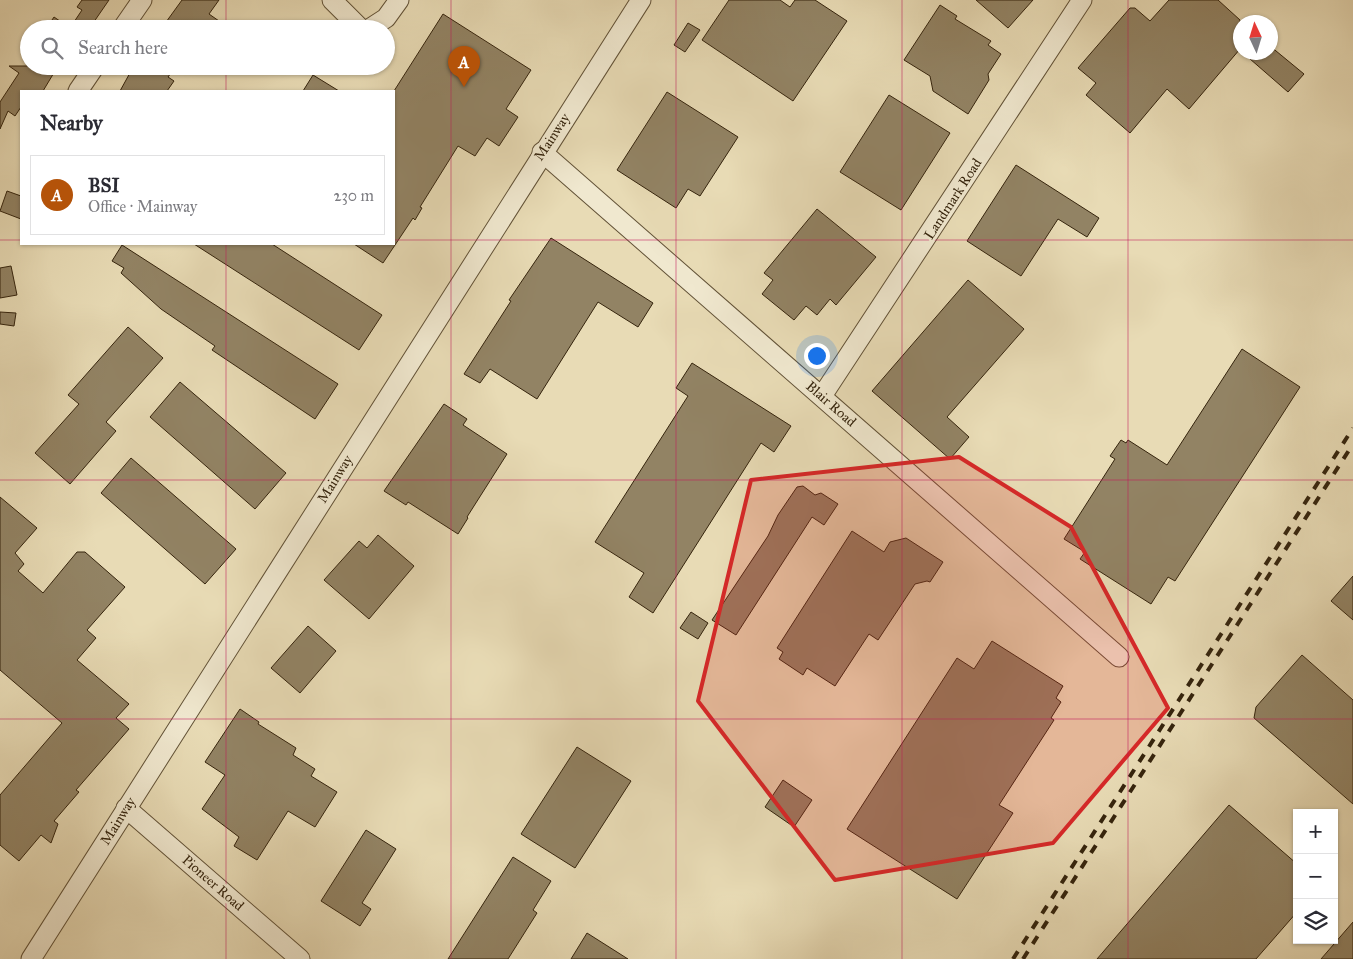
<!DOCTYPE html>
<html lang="en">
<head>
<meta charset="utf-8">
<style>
	:root { --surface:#fff; --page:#f7f7f7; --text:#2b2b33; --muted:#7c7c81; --line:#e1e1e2; --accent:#b45309 }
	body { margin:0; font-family:"IM FELL Great Primer",serif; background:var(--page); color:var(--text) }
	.controls { position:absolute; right:15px; bottom:15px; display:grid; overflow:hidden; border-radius:0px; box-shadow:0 1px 4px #0004 }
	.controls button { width:45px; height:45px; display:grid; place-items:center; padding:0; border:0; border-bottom:1px solid var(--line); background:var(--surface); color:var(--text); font:25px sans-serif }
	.compass { position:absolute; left:1233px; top:15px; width:45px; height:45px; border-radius:50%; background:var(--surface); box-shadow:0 1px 4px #0004; rotate:356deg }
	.you { position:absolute; left:816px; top:355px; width:18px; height:18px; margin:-12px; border:4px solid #fff; border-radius:50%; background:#1a73e8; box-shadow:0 0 0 8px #1a73e833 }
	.badge { display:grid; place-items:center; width:32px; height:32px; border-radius:50%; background:var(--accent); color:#fff; font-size:16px; font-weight:700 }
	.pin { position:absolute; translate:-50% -41px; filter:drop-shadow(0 1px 2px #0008) }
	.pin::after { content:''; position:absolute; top:26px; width:18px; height:15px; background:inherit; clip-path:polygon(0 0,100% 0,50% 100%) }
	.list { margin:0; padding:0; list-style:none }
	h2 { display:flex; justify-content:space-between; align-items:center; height:65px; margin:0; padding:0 20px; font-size:21px }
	h2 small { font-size:16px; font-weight:400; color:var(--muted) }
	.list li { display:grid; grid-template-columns:32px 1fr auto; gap:15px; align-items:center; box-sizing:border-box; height:80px; margin:0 10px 10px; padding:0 10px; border:1px solid var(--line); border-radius:0px }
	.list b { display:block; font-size:19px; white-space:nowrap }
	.list p { margin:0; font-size:16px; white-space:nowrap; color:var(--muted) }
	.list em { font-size:16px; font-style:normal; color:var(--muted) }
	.icon { flex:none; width:28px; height:28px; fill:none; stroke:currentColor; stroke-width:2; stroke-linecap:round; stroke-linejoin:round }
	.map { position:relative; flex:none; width:1353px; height:959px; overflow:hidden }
	.search { position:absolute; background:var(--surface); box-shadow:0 1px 4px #0004; left:20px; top:20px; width:375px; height:55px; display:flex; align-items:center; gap:12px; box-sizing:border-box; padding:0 18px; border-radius:28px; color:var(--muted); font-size:19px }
	.panel { position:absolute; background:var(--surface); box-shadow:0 1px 4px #0004; left:20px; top:90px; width:375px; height:155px; border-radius:0px }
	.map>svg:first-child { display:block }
	.building { fill:#928364; stroke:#35240d }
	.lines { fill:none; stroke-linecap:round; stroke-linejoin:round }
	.minor-casing { stroke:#625237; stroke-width:21 }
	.minor { stroke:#f0e8cf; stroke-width:19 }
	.rail { stroke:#35240d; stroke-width:4; stroke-dasharray:9 9; stroke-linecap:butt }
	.marked { fill:#d62828; fill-opacity:0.2; stroke:#d62828; stroke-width:4; stroke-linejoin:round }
	.grid { fill:none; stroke:#c2185b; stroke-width:1; stroke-opacity:0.55 }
	.labels { text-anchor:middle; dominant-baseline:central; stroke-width:5; stroke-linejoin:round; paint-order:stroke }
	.street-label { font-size:14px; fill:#35240d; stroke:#f0e8cf }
</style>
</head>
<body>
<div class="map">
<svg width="1353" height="959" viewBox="0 0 1353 959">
	<rect width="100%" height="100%" fill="#e8dbb5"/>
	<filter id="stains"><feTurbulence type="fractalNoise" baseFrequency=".004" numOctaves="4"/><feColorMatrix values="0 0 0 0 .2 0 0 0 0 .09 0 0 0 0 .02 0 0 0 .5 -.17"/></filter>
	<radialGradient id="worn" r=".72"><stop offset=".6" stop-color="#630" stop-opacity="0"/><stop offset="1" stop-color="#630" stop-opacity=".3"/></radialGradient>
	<g class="building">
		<path d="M82,0h27l-20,29h-43l8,-12 16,11 12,-18 -5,-3z"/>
		<path d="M182,0h37l-10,14 10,7 -6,8h-52z"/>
		<path d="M729,0h51l10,7 5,-7h20l32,21 -54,80 -91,-61z"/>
		<path d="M976,0h57l-25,28z"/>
		<path d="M1169,0h49l22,20v29l-51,60 -22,-20 -37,44 -44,-38 10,-12 -18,-15 52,-60h5l15,13z"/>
		<path d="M940,5l17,11 -2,3 36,22 -3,4 13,9 -13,20 1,6 -21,34 -35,-23 -3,-15 -26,-16z"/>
		<path d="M443,14l88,56 -25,39 12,8 -19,29 -12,-8 -12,18 -17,-10 -38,61 2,1 -7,12 -2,-2 -30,45 -29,-19h40v-153z"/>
		<path d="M688,23l12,7 -15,22 -11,-7z"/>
		<path d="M1270,46l34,28 -16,18 -46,-40h28z"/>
		<path d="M9,66h49l-15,25h-22v16l-6,9 -7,-5 -8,18v-27l19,-29z"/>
		<path d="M140,66h36l-8,11 6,4 -7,10h-47l11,-20 4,3z"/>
		<path d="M313,75l26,16h-36z"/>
		<path d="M667,92l71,45 -38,59 -12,-7 -12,19 -59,-38z"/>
		<path d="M889,95l61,38 -49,77 -61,-38z"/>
		<path d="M1016,165l83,53 -12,19 -29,-18 -37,57 -54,-35z"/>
		<path d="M7,191l14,5v23l-21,-8z"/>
		<path d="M817,209l59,48 -40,48 -6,-6 -13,16 -11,-9 -12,14 -32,-26 11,-14 -9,-7z"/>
		<path d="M551,238l102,65 -15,24 -40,-25 -61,97 -47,-30 -10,14 -16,-9 47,-73 -2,-1z"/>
		<path d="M194,244h78l110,71 -23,35z"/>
		<path d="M122,245l216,139 -23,35 -103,-69 3,-4 -54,-37 -40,-36 3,-5 -12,-7z"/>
		<path d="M11,266l6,29 -17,3v-30z"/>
		<path d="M968,280l56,49 -77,88 22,20 -19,22 -78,-68z"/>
		<path d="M0,312l16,1 -2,13 -14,-2z"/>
		<path d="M128,327l35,31 -57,64 10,9 -46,53 -35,-31 44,-49 -11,-9z"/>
		<path d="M1242,349l58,38 -125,194 -7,-4 -17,27 -71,-45 5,-7 -21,-13 51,-80 -5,-3 11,-16 5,3 2,-3 39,25z"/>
		<path d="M692,363l99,63 -17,26 -13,-9 -108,170 -24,-16 15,-24 -49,-31 93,-146 -12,-8z"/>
		<path d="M180,382l106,91 -31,36 -105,-92z"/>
		<path d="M444,404l23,15 -4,6 44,29 -40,63 1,1 -10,16 -50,-32 -2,3 -22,-14z"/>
		<path d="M131,458l105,91 -31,35 -104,-91z"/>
		<path d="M803,486l12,9 6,-2 17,11 -14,21 -12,-8 -76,118 -24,-15 56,-84 10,-21 19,-28z"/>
		<path d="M0,497l37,31 -22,25 9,11 -6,7 25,22 34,-41h8l40,35 -38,43 9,8 -19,22 52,44 -13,14 13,11 -53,61 3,2 -25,29 4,3 -7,19 -10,-8 -22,26 -19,-16v-50l62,-72 -62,-53z"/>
		<path d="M852,531l32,21 6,-10 16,-4 37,24 -13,20 -3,-1 -12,3 -37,56 -9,-6 -34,52 -28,-18 -4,7 -24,-16 4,-7 -6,-4z"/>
		<path d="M378,535l36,31 -45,53 -45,-39 35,-39 8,7z"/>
		<path d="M1353,576v44l-22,-19z"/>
		<path d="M691,612l17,11 -10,16 -18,-11z"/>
		<path d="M308,626l28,25 -36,42 -29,-25z"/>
		<path d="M992,641l71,45 -7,12 5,4 -10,16 3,2 -55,85 14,8 -56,86 -110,-70 110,-171 17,11z"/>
		<path d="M1302,655l51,45v104l-99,-86 2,-11z"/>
		<path d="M240,709l19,13 -1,2 38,24 -3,7 22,14 -4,7 26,16 -22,35 -27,-16 -31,49 -23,-14 5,-9 -37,-28 23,-34 -20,-13z"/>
		<path d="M577,747l54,34 -56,87 -54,-34z"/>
		<path d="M783,780l29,20 -18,27 -29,-20z"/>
		<path d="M1229,805l68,59v48l-41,47h-159z"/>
		<path d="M366,830l30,19 -34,54 9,6 -11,17 -39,-25z"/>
		<path d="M513,857l38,24 -18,29 4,3 -29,46h-60z"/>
		<path d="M1353,922v37h-32z"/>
		<path d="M587,933l41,26h-57z"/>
	</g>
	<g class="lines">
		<defs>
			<g id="minor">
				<path d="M332,0l29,29"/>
				<path d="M122,29l20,-29"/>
				<path d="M369,29l17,-11 13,-18"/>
				<path d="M78,91l17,-25"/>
				<path d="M542,152l577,505"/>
				<path d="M822,396l260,-396"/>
				<path d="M126,808l174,151"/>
				<path d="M31,959l610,-959"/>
			</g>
		</defs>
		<use href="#minor" class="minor-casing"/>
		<use href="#minor" class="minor"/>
		<g class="rail">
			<path d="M1013,959l340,-531"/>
			<path d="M1023,959l330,-515"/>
		</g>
	</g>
	<path class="marked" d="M959,457l112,70 97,181 -115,135 -218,37 -137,-179 53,-221z"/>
	<path class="grid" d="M226,0v29M451,0v959M676,0v959M902,0v959M1128,0v959M226,66v25M0,240h21M394,240h959M226,244v715M0,480h1353M0,719h1353"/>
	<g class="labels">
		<g class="street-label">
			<text transform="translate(552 137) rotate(-57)">Mainway</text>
			<text transform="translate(953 199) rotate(-57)">Landmark Road</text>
			<text transform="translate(831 404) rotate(41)">Blair Road</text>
			<text transform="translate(335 479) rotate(-58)">Mainway</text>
			<text transform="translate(118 821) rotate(-58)">Mainway</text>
			<text transform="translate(213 883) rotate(41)">Pioneer Road</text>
		</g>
	</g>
	<rect width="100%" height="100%" filter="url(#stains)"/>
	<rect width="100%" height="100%" fill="url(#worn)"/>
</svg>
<div class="controls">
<button>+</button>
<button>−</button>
<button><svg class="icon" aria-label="layers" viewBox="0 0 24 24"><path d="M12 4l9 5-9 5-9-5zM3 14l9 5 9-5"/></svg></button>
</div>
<svg class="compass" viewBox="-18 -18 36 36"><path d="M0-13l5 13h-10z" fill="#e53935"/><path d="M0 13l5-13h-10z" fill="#7c7c81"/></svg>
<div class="you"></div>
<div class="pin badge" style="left:464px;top:87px">A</div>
<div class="search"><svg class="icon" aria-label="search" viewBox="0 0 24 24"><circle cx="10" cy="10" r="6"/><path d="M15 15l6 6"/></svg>Search here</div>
<section class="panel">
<h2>Nearby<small></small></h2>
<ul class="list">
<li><span class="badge">A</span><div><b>BSI</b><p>Office · Mainway</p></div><em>230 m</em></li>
</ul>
</section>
</div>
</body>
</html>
